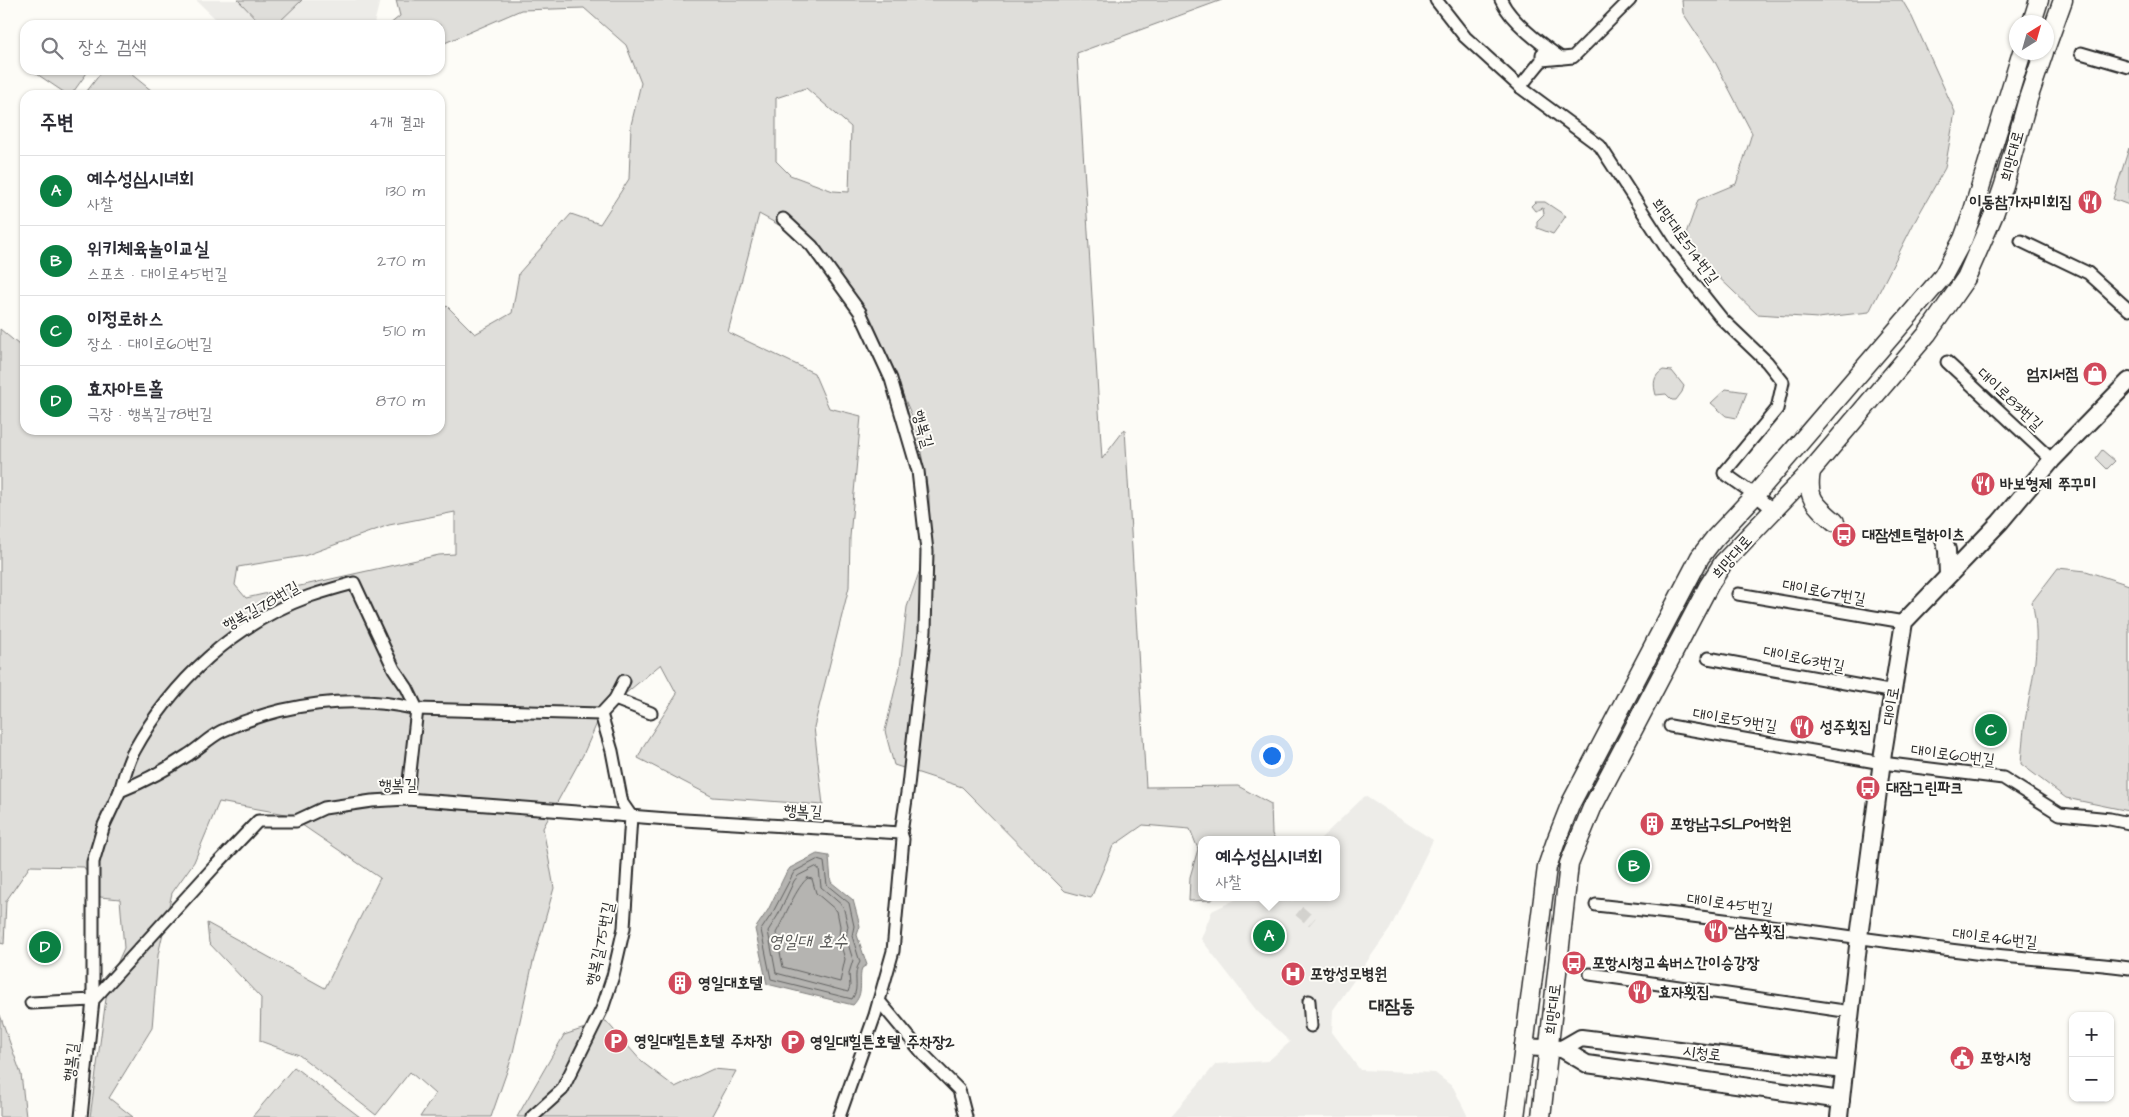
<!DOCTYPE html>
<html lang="ko">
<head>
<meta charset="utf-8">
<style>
	:root { --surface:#fff; --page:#f2f2f3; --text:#2b2b33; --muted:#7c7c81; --line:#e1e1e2; --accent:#0b8043 }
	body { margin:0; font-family:"Architects Daughter","Poor Story",sans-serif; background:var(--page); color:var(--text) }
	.controls { position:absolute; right:15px; bottom:15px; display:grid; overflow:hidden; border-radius:10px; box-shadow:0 1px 4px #0004 }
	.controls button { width:45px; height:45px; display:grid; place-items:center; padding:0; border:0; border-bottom:1px solid var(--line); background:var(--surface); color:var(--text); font:25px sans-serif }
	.compass { position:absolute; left:2009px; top:15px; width:45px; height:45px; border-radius:50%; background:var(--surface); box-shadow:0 1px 4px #0004; rotate:37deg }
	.you { position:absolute; left:1271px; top:755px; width:18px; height:18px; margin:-12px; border:4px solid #fff; border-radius:50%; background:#1a73e8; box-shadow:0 0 0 8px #1a73e833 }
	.badge { display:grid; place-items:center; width:32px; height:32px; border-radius:50%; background:var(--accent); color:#fff; font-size:16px; font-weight:700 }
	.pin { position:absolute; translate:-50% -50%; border:2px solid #fff; box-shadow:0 1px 5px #0006 }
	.popup { position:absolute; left:1198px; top:836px; width:142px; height:65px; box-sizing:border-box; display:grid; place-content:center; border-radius:10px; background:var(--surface); filter:drop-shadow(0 1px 4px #0005); font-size:16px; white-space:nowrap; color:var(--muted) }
	.popup b { font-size:19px; color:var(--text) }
	.popup::after { content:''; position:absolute; left:50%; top:100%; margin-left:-10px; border:10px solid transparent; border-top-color:var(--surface) }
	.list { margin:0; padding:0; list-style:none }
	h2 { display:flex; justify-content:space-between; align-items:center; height:65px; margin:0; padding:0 20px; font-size:21px }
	h2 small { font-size:16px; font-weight:400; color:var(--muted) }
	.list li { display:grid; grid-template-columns:32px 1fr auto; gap:15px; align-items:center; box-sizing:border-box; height:70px; padding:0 20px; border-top:1px solid var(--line) }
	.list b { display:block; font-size:19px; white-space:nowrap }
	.list p { margin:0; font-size:16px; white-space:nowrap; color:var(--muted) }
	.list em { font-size:16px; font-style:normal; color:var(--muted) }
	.icon { flex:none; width:28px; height:28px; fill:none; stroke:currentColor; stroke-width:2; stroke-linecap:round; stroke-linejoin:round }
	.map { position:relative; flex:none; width:2129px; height:1117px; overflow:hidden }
	.search { position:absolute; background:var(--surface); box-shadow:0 1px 4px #0004; left:20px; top:20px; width:425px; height:55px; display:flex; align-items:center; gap:12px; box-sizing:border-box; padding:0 18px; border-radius:15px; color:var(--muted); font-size:19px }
	.panel { position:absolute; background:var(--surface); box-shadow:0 1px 4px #0004; left:20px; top:90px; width:425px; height:345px; border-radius:15px }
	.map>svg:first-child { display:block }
	.built { fill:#edece8 }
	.green { fill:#dfdeda; stroke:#858482; fill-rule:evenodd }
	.water { fill:#b5b4b1; stroke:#7e7d7b }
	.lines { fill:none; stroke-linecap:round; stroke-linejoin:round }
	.shore { stroke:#626261; stroke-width:1 }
	.street-tunnel { stroke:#d3d2ce; stroke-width:11; stroke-dasharray:11 5.5; stroke-linecap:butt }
	.street-casing { stroke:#2b2b2b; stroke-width:15 }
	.secondary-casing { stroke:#2b2b2b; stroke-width:20 }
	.primary-casing { stroke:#2b2b2b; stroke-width:21 }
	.street { stroke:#fdfcf7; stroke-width:11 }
	.secondary { stroke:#fdfcf7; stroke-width:16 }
	.primary { stroke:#fdfcf7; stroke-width:18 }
	.labels { text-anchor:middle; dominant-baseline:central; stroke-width:4; stroke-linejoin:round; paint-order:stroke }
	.street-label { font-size:16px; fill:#2b2b2b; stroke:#fdfcf7 }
	.poi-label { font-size:16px; font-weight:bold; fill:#2b2b2b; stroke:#fdfcf7; text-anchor:start }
	.water-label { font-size:18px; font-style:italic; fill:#5b5b5a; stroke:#fdfcf7 }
	.quarter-label { font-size:19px; font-weight:bold; fill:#2b2b2b; stroke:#fdfcf7 }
</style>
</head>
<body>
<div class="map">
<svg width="2129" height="1117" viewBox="0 0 2129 1117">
	<rect width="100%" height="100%" fill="#fdfcf7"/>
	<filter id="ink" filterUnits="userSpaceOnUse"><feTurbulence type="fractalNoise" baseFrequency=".02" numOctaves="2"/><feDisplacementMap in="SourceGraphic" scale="10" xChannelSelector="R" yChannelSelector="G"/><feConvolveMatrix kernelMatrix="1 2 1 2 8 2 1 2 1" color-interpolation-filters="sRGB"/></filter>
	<g filter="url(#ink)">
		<g class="built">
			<path d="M196,0h184l-6,24 -2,1h-150z"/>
			<path d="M1365,796l68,44 -43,89 -57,81 -1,22 28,38 75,3 18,14 15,30h-298l46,-53 52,-3 22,-19 -33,-31 -56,-72 11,-28 29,-14h38l14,4 2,-4h41v-57h-17z"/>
		</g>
		<g class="green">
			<path d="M238,0h64l-26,25h-14z"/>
			<path d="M396,0h826l-145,53 25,406 23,-30 21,358 92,-1 33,18 1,30 3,6h-73v57h13l-4,3 -22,1 1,-24 8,-28 -8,-20 -47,-4 -30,21 -22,52 -26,-7 -103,-104 -68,-22 -9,-34 15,-63 7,-61 23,-66 -1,-45 -13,-71 -34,-78 -65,-101 -58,-32 -31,118 86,41 15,35 32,8 -11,121 -1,50 -35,140 9,78 -110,-8 -75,-39 6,-13 33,-51 -16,-30 -60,50 -18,41 -40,73 11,60 -21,74 -21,95 -21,60h-71l15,-23 -25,-22 -34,43 -77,-60 -39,-14 1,-43 -52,-55 -2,-20 118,65 55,-110 -94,-64 -67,-12 -25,60 -22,31 -14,62 -6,73 -43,70 24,19h-43l18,-133 16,-36 -4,-49 -20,-2 -16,-30 -54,-1 -24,35 -2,43 -4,-1v-614l25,21v80h415v-119l7,-5 28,28 37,-21 7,-40 52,-59 29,10 29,-45 2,-54 10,-42 -15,-38 -42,-37 -63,2 -81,35v-20h-51l11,-9zM806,88l45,39 -2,65 -16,-1 -43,-16 -14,-14v-63zM455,512v42l-16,1 -193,43 -11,-13 3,-18 66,-11 85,-31z"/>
			<path d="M1682,0h220l10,17 43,95 -10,56 -31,55 -45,89 -51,6 -61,-4 -74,-71 15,-43 38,-16 16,-51 -38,-73 -31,-47z"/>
			<path d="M31,70h58l-18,25h-3z"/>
			<path d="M103,70h23l31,25h-73z"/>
			<path d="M2129,148v57l-16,-6z"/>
			<path d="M1535,202h10l21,14 -13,18 -16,-6v-7l7,-7 -1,-6 -8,3 -4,-5z"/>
			<path d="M1663,370l9,1 12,15 -2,6 -6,8h-4l-6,-6 -10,1c-3,-11 -3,-19 7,-25z"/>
			<path d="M1726,389l21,3 -10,26 -11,-2 -15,-13z"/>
			<path d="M2102,450l13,11 -8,8 -11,-11z"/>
			<path d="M2058,568l28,3 43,14v226l-63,-13 -45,-34c1,-15 2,-29 4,-43 7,-39 17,-79 7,-119z"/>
			<path d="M0,1015l21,59 5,43h-26z"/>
			<path d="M606,1021l36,41 33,25 38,-18 23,2 -25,46h-194l47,-82z"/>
			<path d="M294,1067l66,50h-108z"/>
		</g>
		<path class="water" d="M817,854l12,2 2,26 22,18 7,26 -3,9 10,30 -5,3c-4,13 3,25 -9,37l-86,-21 -12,-55 13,-19 17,-35 5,-7z"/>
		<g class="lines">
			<g class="shore">
				<path d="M817,860l7,2 3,23 22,18 5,23 -2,10 8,26c-9,13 1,25 -8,37l-81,-20 -10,-49 12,-18 21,-40z"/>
				<path d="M816,867l3,2 2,18 22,19 5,20 -2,11 7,23 -4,13 1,13 -2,6 -72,-19 -8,-42 10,-16 16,-34 4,-5z"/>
				<path d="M808,878l4,1 4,14 21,18 3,15 -1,13 6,20 -5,23 -57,-15 -7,-34c8,-14 21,-48 32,-55z"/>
			</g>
			<path class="street-tunnel" d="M1299,911l13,11"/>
			<defs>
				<g id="street">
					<path d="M1436,0l29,37 55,50 80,59 68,105 54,68 45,43 16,20 -6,27 -53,64 31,22 20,16"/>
					<path d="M1501,0c10,22 40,44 60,58"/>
					<path d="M2081,53l48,14"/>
					<path d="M1542,60l31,-3 57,-57"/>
					<path d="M1520,87l22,-27v-6"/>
					<path d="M783,219l29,27 48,66 31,67 27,92 9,80 -2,80 -17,155 -7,47"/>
					<path d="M2021,241l67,32 41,37"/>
					<path d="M1947,362l105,98"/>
					<path d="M1738,594l166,28"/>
					<path d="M1708,658l186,34"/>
					<path d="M615,699l9,-18"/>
					<path d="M601,714l14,-15 36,14"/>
					<path d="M1670,726l212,37 121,15 57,36 50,5 19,4"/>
					<path d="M120,791c4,-13 7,-28 14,-40 38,-69 101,-128 176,-155 15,-5 29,-9 44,-13l40,86 13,19 10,21 -10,90"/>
					<path d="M1596,905c127,13 253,32 379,48 51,6 103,8 154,15"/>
					<path d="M1590,974l261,38"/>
					<path d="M879,1001l46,55 34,34 7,27"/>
					<path d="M1309,1001l2,25"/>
					<path d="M31,1003l62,-3v-138l11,-37 16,-34c25,-10 46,-21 68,-36 11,-7 22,-18 34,-24 60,-28 131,-37 195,-22l184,5"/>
					<path d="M81,1117l12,-117 123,-135 42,-44h38l28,-13 48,-7 35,-2 261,20 233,14 2,6 -10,112 -18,64 -36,102"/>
					<path d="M532,1117l30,-27 40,-81 11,-33 11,-48 7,-112 -9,-13 -10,-52 -11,-37"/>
				</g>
				<g id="secondary">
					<path d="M1944,540l3,10 1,25"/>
					<path d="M1523,1047l39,2 19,-11 263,32"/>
					<path d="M1562,1049l25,15 254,36"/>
					<path d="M1839,1117l20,-180 24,-184 21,-131 96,-100 52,-62 77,-79"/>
				</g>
				<g id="primary">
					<path d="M2032,22l7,-22"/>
					<path d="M2046,47l17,-47"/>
					<path d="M1811,471c-5,27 4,34 24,51"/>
					<path d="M1515,1117l32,-250 9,-26 15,-38 129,-246 14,-18 41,-44 188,-219 20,-37 8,-22 51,-165"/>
					<path d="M1541,1117l28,-253 23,-56 117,-223 14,-22 88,-92 116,-137 39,-56 28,-64 10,-29 24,-86 16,-47"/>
				</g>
			</defs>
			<use href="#street" class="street-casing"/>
			<use href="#secondary" class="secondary-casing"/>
			<use href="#primary" class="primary-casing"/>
			<use href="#street" class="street"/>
			<use href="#secondary" class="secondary"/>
			<use href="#primary" class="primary"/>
		</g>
	</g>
	<defs>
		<symbol id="restaurant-disc" viewBox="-11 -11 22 22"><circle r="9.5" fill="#d1495b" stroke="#fdfcf7"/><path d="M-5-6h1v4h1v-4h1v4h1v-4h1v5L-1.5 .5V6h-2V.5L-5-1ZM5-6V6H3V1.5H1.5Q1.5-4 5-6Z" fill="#fff"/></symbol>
		<symbol id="shop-disc" viewBox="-11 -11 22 22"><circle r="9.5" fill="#d1495b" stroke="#fdfcf7"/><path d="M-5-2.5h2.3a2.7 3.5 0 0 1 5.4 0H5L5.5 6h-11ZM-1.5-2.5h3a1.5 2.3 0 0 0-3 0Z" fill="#fff"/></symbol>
		<symbol id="bus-disc" viewBox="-11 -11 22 22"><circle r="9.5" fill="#d1495b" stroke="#fdfcf7"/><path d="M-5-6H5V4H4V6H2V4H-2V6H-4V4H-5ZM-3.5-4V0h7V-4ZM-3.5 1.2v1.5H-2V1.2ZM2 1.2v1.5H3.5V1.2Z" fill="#fff"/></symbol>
		<symbol id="building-disc" viewBox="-11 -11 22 22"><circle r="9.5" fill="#d1495b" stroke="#fdfcf7"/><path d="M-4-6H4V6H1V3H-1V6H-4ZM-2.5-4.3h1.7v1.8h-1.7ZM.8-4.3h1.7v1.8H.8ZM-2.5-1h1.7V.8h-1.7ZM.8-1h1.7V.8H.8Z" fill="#fff"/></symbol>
		<symbol id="hospital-disc" viewBox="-11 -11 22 22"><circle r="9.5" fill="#d1495b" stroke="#fdfcf7"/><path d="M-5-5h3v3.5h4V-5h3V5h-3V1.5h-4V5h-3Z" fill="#fff"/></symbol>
		<symbol id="parking-disc" viewBox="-11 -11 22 22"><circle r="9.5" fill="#d1495b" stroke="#fdfcf7"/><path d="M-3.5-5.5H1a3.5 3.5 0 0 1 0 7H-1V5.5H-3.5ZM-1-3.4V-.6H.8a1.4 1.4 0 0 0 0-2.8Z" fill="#fff"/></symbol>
		<symbol id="civic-disc" viewBox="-11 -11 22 22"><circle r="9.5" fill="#d1495b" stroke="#fdfcf7"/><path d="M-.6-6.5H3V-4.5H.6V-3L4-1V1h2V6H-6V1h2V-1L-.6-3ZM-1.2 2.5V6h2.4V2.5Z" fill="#fff"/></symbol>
	</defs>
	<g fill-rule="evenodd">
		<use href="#restaurant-disc" x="2076" y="188" width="28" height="28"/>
		<use href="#shop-disc" x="2081" y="360" width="28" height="28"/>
		<use href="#restaurant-disc" x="1969" y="470" width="28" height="28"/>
		<use href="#bus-disc" x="1830" y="521" width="28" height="28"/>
		<use href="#restaurant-disc" x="1788" y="713" width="28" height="28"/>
		<use href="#bus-disc" x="1854" y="774" width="28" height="28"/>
		<use href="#building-disc" x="1638" y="810" width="28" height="28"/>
		<use href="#restaurant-disc" x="1702" y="917" width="28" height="28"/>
		<use href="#bus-disc" x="1560" y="949" width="28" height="28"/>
		<use href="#hospital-disc" x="1279" y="960" width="28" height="28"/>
		<use href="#building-disc" x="666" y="969" width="28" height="28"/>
		<use href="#restaurant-disc" x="1626" y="978" width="28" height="28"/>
		<use href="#parking-disc" x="602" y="1027" width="28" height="28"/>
		<use href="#parking-disc" x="779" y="1028" width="28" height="28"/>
		<use href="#civic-disc" x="1948" y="1044" width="28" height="28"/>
	</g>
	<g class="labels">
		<g class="street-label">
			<text transform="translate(2012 156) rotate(-75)">희망대로</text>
			<text transform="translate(1685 241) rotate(54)">희망대로514번길</text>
			<text transform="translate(2010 399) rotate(43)">대이로83번길</text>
			<text transform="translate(923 429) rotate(74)">행복길</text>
			<text transform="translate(1732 557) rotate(-49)">희망대로</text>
			<text transform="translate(1824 592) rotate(10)">대이로67번길</text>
			<text transform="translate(261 606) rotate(-29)">행복길78번길</text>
			<text transform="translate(1804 659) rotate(11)">대이로63번길</text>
			<text transform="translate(1891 706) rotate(-81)">대이로</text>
			<text transform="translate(1735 720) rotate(9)">대이로59번길</text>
			<text transform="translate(1953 755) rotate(7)">대이로60번길</text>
			<text x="398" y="785">행복길</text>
			<text transform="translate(803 811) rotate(3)">행복길</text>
			<text transform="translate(1730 904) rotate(7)">대이로45번길</text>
			<text transform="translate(1995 938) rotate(6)">대이로46번길</text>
			<text transform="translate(600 944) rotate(-78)">행복길75번길</text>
			<text transform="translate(1553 1009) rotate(-84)">희망대로</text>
			<text transform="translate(1702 1053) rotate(7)">시청로</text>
			<text transform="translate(71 1062) rotate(-84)">행복길</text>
		</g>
		<g class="poi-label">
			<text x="2072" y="202" text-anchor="end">이동참가자미회집</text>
			<text x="2078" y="374" text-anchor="end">엄지서점</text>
			<text x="2000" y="484">바보형제 쭈꾸미</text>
			<text x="1862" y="535">대잠센트럴하이츠</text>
			<text x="1820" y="727">성주횟집</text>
			<text x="1886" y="788">대잠그린파크</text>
			<text x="1670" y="824">포항남구SLP어학원</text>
			<text x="1734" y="931">삼수횟집</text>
			<text x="1592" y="963">포항시청고속버스간이승강장</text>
			<text x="1310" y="974">포항성모병원</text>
			<text x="698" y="983">영일대호텔</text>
			<text x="1658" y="992">효자횟집</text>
			<text x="634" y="1041">영일대힐튼호텔 주차장1</text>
			<text x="810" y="1042">영일대힐튼호텔 주차장2</text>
			<text x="1980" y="1058">포항시청</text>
		</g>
		<g class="water-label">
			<text x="808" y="941">영일대 호수</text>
		</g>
		<g class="quarter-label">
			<text x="1392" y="1006">대잠동</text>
		</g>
	</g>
</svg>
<div class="controls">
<button>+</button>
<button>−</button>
</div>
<svg class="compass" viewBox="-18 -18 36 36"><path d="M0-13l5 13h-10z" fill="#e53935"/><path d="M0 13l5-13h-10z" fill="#7c7c81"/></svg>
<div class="you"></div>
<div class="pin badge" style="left:1269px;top:936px">A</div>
<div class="popup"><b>예수성심시녀회</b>사찰</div>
<div class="pin badge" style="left:1634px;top:866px">B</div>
<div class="pin badge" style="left:1991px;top:730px">C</div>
<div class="pin badge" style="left:45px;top:947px">D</div>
<div class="search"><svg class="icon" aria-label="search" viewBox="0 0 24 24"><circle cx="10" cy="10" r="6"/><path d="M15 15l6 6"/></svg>장소 검색</div>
<section class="panel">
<h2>주변<small>4개 결과</small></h2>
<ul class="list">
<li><span class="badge">A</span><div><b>예수성심시녀회</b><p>사찰</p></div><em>130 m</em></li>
<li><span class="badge">B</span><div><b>위키체육놀이교실</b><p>스포츠 · 대이로45번길</p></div><em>270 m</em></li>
<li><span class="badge">C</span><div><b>이정로하스</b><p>장소 · 대이로60번길</p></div><em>510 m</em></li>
<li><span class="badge">D</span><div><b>효자아트홀</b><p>극장 · 행복길78번길</p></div><em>870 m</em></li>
</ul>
</section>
</div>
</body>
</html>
